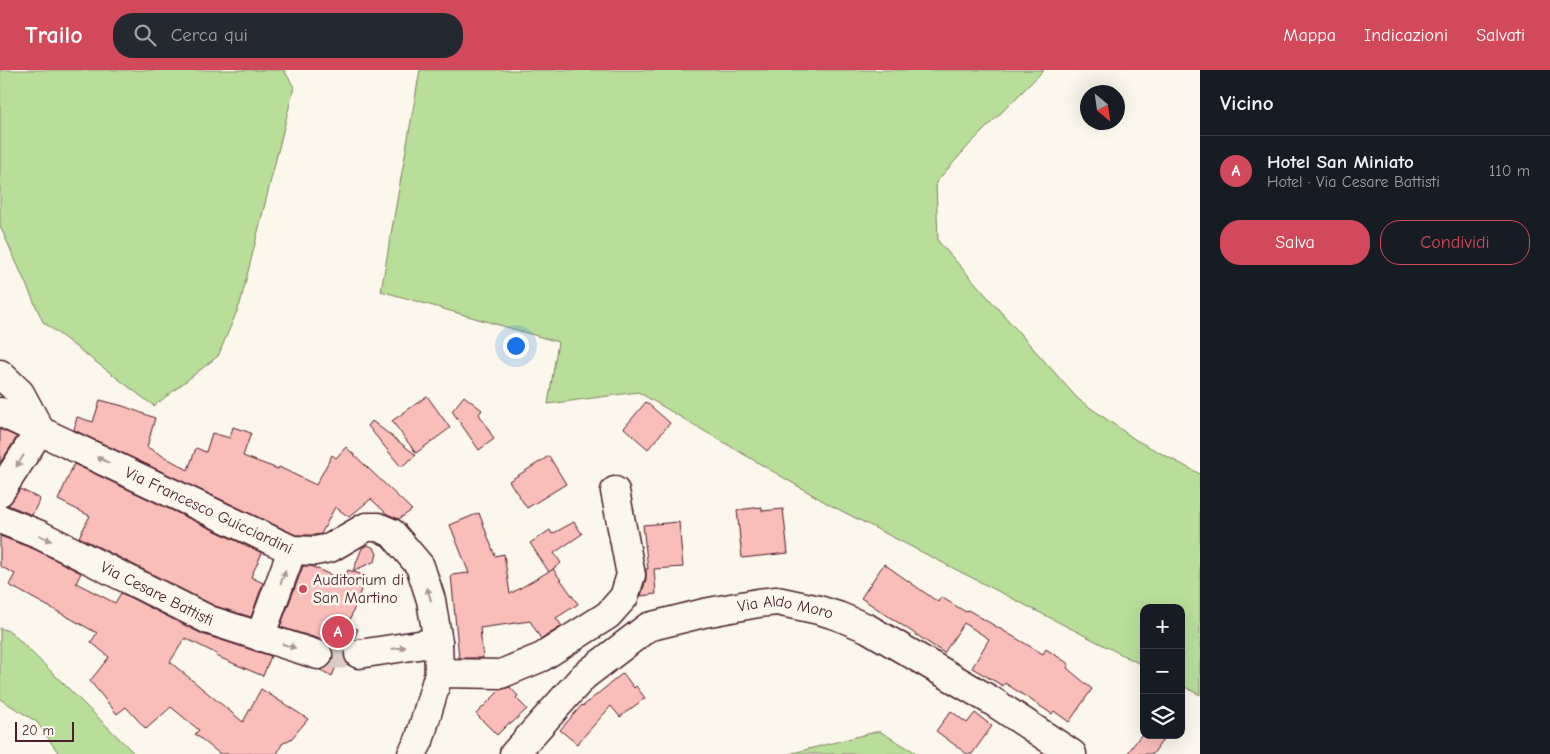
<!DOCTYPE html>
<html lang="it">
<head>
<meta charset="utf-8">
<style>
	:root { --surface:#171b24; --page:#242831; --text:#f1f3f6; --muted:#9ea1a6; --line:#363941; --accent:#d1495b }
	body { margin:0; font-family:"Comic Neue",sans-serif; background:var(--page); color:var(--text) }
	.controls { position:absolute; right:15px; bottom:15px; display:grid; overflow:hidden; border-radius:10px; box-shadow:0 5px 20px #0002 }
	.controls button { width:45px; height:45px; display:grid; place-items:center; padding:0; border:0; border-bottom:1px solid var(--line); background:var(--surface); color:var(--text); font:25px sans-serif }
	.compass { position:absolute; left:1080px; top:15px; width:45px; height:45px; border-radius:50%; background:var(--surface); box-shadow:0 5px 20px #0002; rotate:151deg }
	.scale { position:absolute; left:15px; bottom:12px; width:59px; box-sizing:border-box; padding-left:5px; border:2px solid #4a1f2b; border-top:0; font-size:14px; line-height:18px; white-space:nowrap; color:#4a1f2b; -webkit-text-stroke:4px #fbf7ec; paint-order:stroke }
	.you { position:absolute; left:515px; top:275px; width:18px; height:18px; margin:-12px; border:4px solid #fff; border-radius:50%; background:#1a73e8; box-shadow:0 0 0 8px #1a73e833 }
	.badge { display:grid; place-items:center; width:32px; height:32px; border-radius:50%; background:var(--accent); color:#fff; font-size:16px; font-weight:700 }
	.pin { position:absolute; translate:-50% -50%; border:2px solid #fff; box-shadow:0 1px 5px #0006 }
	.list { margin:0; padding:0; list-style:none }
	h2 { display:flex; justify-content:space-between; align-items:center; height:65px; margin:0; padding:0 20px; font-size:21px }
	h2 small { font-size:16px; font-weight:400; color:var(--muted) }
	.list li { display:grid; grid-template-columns:32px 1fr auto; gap:15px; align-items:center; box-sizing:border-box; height:70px; padding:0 20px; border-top:1px solid var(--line) }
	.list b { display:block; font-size:19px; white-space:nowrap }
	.list p { margin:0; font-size:16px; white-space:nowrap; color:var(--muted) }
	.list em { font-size:16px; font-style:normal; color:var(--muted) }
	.actions { display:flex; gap:10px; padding:15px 20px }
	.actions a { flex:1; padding:11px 0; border:1px solid var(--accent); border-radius:20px; text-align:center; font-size:18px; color:var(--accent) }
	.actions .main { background:var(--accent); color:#fff }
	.icon { flex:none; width:28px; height:28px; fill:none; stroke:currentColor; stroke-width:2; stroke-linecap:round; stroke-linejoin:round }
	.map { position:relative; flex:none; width:1200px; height:684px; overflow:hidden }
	header { display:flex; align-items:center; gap:30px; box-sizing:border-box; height:70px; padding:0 25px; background:var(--accent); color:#fff }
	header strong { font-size:24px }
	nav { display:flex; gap:28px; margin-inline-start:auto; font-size:18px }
	.search { width:350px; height:45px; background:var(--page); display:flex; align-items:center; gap:12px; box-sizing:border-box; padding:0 18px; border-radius:20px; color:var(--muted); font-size:19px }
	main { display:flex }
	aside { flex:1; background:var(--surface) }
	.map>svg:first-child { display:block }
	.green { fill:#b8de99; stroke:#817e62 }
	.building { fill:#f9bdba; stroke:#4a1f2b }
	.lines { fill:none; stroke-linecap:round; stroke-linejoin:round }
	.major-tunnel { stroke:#d8ccc5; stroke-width:28; stroke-dasharray:28 14; stroke-linecap:butt }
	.minor-casing { stroke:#4a1f2b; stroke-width:31 }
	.major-casing { stroke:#4a1f2b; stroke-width:31 }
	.minor { stroke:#fbf7ec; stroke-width:28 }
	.major { stroke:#fbf7ec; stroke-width:28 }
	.oneway { fill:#ab9695 }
	.poi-dot { fill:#d1495b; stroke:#fbf7ec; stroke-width:2 }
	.labels { text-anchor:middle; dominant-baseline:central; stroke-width:5; stroke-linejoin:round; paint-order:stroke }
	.street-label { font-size:16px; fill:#4a1f2b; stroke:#fbf7ec }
	.poi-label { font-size:16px; fill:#4a1f2b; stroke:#fbf7ec; text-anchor:start }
</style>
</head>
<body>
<header>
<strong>Trailo</strong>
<div class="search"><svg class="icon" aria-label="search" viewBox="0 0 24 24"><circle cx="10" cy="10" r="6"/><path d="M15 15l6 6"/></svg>Cerca qui</div>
<nav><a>Mappa</a><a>Indicazioni</a><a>Salvati</a></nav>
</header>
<main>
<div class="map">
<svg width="1200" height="684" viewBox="0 0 1200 684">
	<rect width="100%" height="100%" fill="#fbf7ec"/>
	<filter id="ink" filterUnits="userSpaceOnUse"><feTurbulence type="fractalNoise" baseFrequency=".02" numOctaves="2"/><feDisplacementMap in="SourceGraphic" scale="10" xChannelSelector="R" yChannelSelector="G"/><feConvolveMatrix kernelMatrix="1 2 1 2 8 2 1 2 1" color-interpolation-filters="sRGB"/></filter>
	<g filter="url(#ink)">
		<g class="green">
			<path d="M0,0h284l10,17 -54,217 -22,52 -64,50 -111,-84 -43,-96z"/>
			<path d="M420,0h624l-73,73 -35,39 2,59 140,158 58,41 64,34v221l-19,-10v-77h-37v58l-314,-161 -192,-113 -90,12 10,-62 -177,-51z"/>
			<path d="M0,558l11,4 124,122h-76l-22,-32 -37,-23z"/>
			<path d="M879,661l39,23h-129z"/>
		</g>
		<g class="building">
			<path d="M427,326l23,32 -34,25 -24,-32z"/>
			<path d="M464,326l18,14 -3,4 15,25 -15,11 -27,-39z"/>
			<path d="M100,330l23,6 32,12 -8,29 41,23 8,-22 10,4 6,-19 18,5 3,-11 18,6 -8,23 35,13 1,-2 37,18 16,-30 4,3 10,-11 66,63 -13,9 -12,-5 -16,-15 -22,18 -14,-10 -14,27 -7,1h-18l-222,-105 3,-13 16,5z"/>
			<path d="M646,332l24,21 -22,26 -24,-21z"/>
			<path d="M372,351l44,34 -15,12 -33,-41z"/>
			<path d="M0,359l17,8 -17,26z"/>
			<path d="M549,386l17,28 -39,24 -18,-27z"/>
			<path d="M74,394l188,89 -11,24 12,6 -12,34 -36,-11 -136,-69 11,-21 -32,-16z"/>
			<path d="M20,419l20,10 -8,16 -24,-10z"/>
			<path d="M762,437v4l21,-2 5,44 -46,5 -5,-48z"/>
			<path d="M479,443l16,43 9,-2 6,40 43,-25 25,35 -22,14 6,8 -21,13 -11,-18 -50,7 3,30h-24l-8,-83 18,-2 -19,-48z"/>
			<path d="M574,452l8,12 -28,19 7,10 -12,9 -19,-29 20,-13 2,4z"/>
			<path d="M679,452l4,45 -29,2 2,25 -15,2 5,-17v-10h2l-5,-44z"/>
			<path d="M0,466l34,13 47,24 -5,10 39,20 6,-10 81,41 69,22 -8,20 -47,-20 1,-2 -32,-16 -15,24 73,60 18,-33 47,30 -16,19 -10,6 -5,10h-57l-25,-20 4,-4 -28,-23 -25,22 -20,-22 -9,7 -27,-33 19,-24 -18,-15 6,-9 -88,-48 6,-11 -15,-8z"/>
			<path d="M368,475l6,3 3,6 -2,7 -22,10 9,-23z"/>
			<path d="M884,494l54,38 3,-5 25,15 2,-2 75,44 3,-5 23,15 -2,4 25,21 -23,33 -15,-11 -2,3 -47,-31 -2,3 -31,-18 17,-29 -25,-16 -20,30 -83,-55z"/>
			<path d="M303,496h8l33,15 4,-11 18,6 -18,49 10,4 -4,11 -5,2 -5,7v8l5,9 -11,-4 -6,14 -12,-6 8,-3 5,-7v-9l-4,-7 -6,-4 -43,-13z"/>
			<path d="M623,603l11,15 2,-2 9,12 -25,19 -9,-11 -34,38 -17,-14 22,-25 1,1z"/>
			<path d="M510,617l8,9 -2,2 11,11 -16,15 -2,-1 -12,12 -21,-21 24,-24z"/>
			<path d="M951,641l16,12 8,-10 17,13 -20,28h-5l-31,-23z"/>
			<path d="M1141,665h25l-13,19h-26z"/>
		</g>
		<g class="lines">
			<path class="major-tunnel" d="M318,585l41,-1"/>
			<defs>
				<g id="minor">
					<path d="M0,304l20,19 20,37 -40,62"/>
					<path d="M260,567l32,-87"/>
					<path d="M439,603l62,1 41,-17 66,-42 16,-18 7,-22 -16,-84"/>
				</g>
				<g id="major">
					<path id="s1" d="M0,342l292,138 23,1 15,-3 36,-21h12l14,6 28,33 11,34 7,42 1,31 -20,68 -7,13"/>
					<path id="s2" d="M0,449l40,16 169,85 109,35"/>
					<path d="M359,584l79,-12"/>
					<path id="s3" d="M514,684l70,-78 64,-49 56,-14 54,-10 19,-2 42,9 19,6 29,12 125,73 80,53"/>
				</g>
			</defs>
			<use href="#minor" class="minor-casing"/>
			<use href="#major" class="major-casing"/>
			<use href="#minor" class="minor"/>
			<use href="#major" class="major"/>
		</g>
		<defs><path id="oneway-solid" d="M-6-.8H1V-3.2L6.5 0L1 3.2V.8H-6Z" transform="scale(1.25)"/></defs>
		<g class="oneway">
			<use href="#oneway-solid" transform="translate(103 390) rotate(-154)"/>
			<use href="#oneway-solid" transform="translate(20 391) rotate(123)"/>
			<use href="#oneway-solid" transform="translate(45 468) rotate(26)"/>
			<use href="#oneway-solid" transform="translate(283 507) rotate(-70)"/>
			<use href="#oneway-solid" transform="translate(429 524) rotate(-107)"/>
			<use href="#oneway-solid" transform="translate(289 576) rotate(18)"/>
			<use href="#oneway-solid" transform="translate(399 578) rotate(-8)"/>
		</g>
	</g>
	<circle class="poi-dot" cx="303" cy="519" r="5"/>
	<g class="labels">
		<g class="street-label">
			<text stroke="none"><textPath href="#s1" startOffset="231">Via Francesco Guicciardini</textPath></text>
			<text stroke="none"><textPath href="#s2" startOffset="174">Via Cesare Battisti</textPath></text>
			<text stroke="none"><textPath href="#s3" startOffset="326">Via Aldo Moro</textPath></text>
		</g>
		<g class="poi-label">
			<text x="313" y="510">Auditorium di<tspan x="313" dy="18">San Martino</tspan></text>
		</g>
	</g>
</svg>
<div class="controls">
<button>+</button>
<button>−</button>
<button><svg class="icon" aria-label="layers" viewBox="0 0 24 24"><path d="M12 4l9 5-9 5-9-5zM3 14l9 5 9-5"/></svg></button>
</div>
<svg class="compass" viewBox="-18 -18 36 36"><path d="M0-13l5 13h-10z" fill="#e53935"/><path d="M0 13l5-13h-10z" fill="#9ea1a6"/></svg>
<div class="scale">20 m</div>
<div class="you"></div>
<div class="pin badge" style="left:338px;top:562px">A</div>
</div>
<aside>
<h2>Vicino<small></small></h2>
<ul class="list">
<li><span class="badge">A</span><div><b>Hotel San Miniato</b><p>Hotel · Via Cesare Battisti</p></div><em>110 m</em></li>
</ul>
<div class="actions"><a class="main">Salva</a><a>Condividi</a></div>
</aside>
</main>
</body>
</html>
